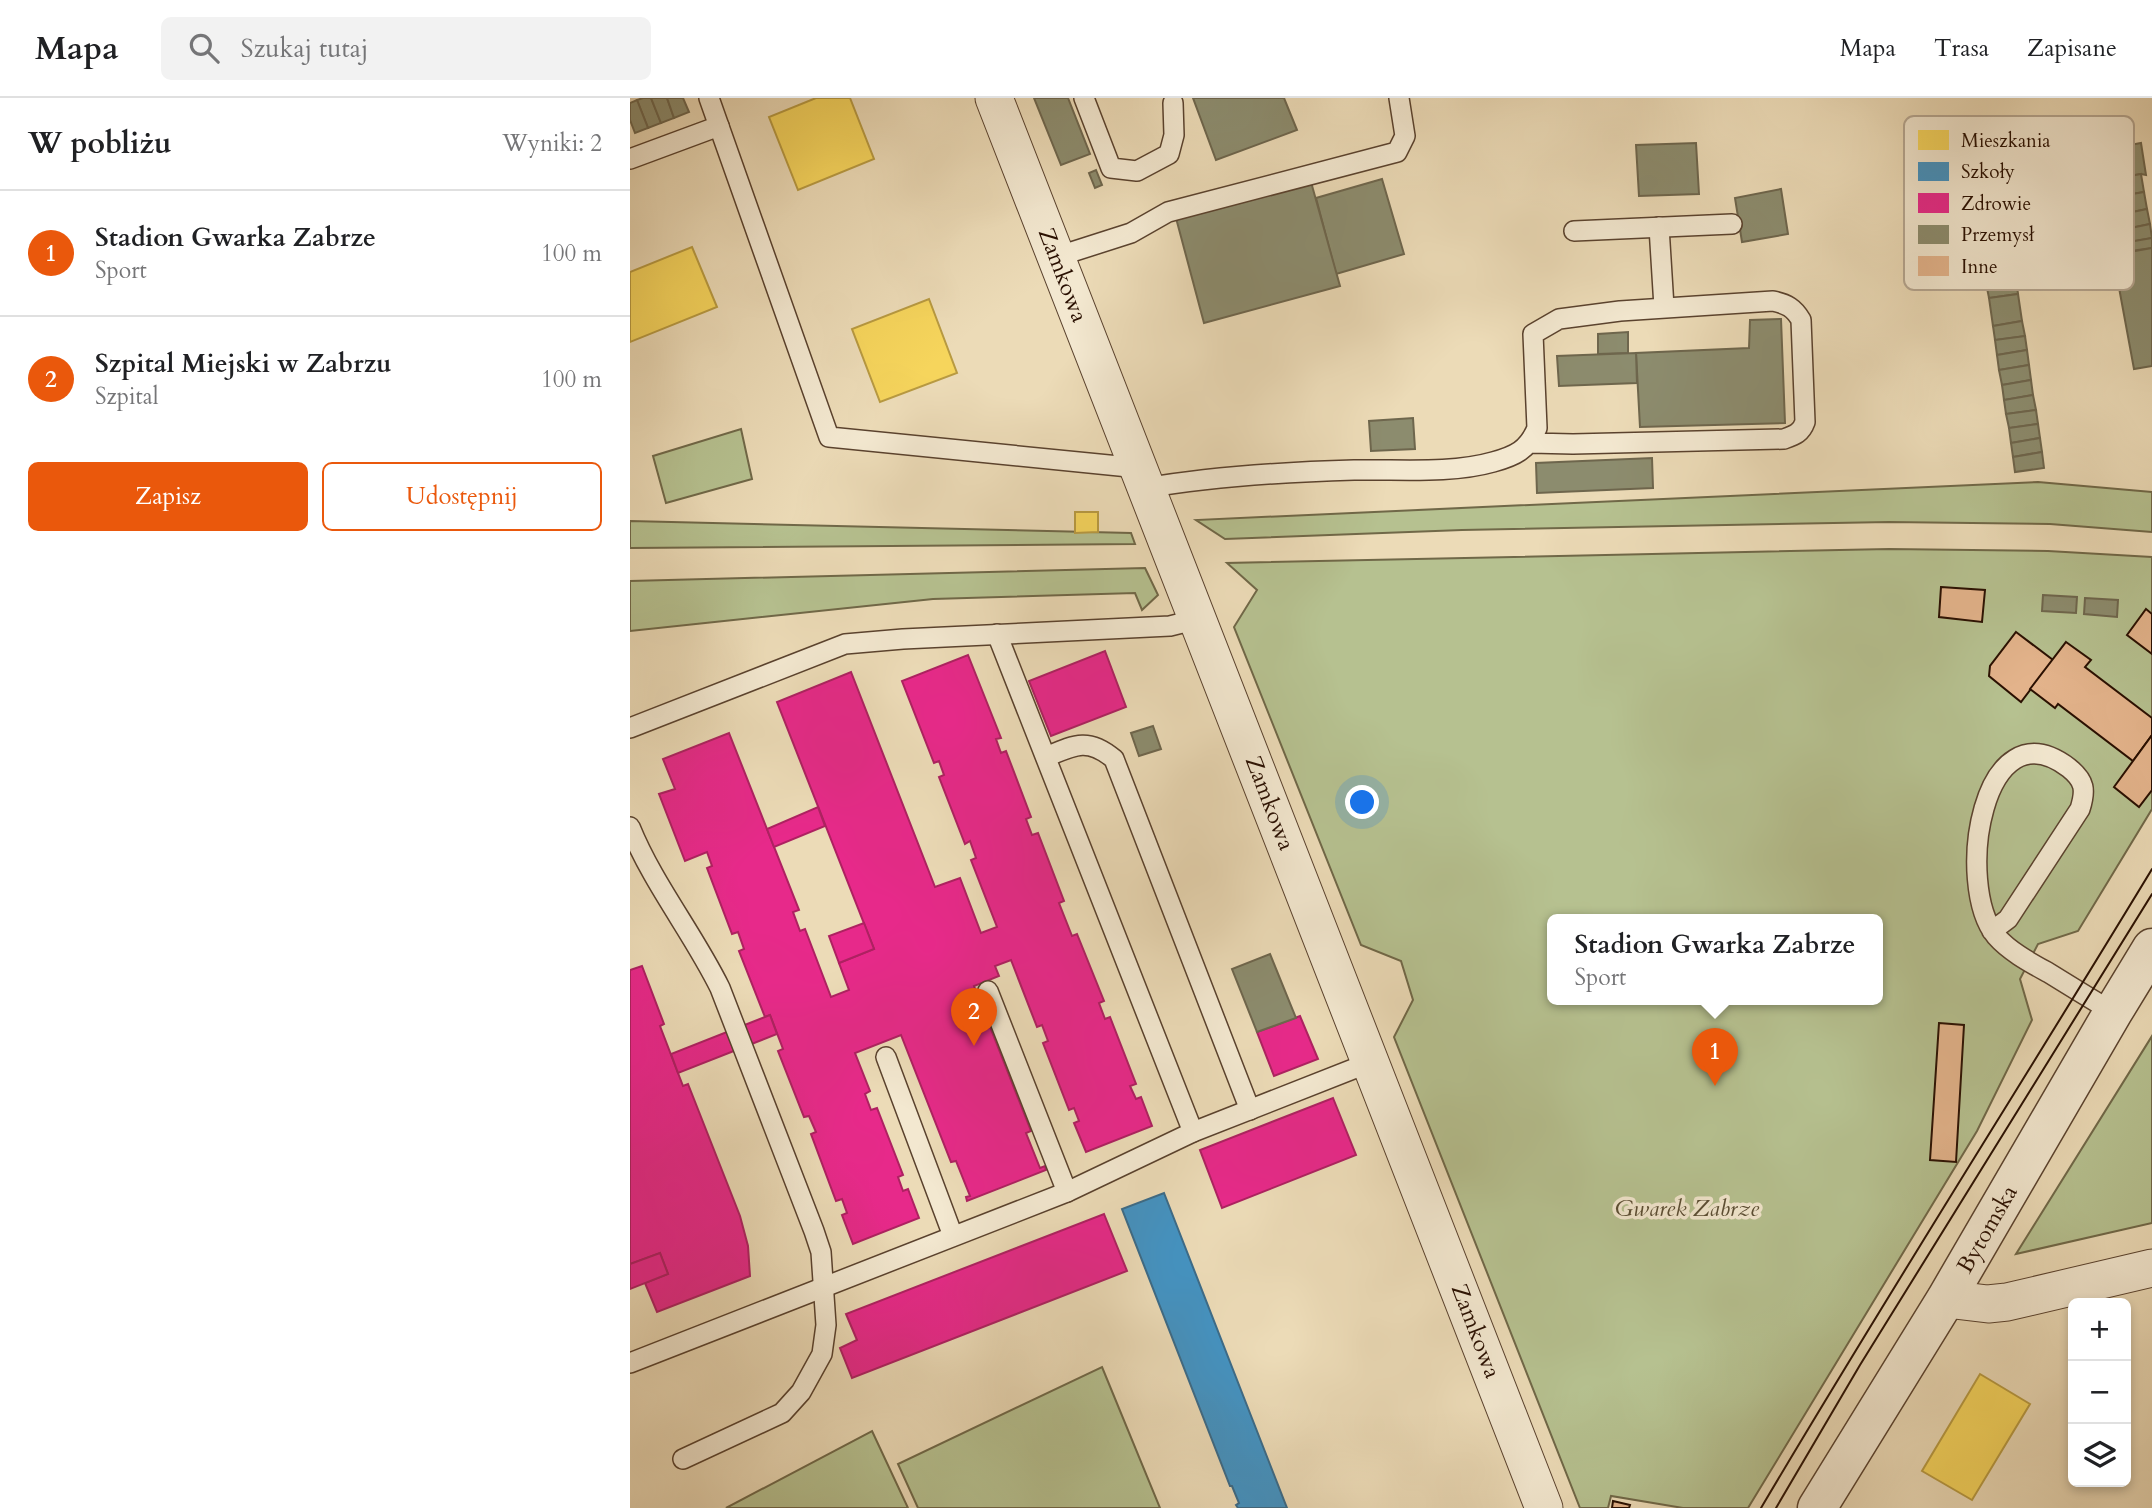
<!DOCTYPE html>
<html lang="pl">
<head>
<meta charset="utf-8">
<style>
	:root { --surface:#fff; --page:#f2f2f2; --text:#202124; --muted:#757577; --line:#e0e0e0; --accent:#ea580c }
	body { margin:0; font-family:Cardo,serif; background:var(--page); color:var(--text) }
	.controls { position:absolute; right:21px; bottom:21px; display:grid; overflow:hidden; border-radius:10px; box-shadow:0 4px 10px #0003 }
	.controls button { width:63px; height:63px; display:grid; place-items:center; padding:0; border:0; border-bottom:2px solid var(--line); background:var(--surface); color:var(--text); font:35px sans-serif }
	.you { position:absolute; left:733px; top:705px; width:24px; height:24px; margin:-18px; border:5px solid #fff; border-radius:50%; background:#1a73e8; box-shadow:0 0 0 10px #1a73e833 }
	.badge { display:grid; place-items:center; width:46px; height:46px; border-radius:50%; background:var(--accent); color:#fff; font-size:23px; font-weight:700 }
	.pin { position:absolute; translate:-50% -58px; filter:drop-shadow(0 2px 4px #0008) }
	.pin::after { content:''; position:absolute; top:37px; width:24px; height:21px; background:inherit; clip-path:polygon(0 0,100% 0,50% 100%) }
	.popup { position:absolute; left:917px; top:816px; width:336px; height:91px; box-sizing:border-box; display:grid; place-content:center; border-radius:10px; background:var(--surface); filter:drop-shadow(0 2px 5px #0005); font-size:23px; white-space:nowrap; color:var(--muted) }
	.popup b { font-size:26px; color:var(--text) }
	.popup::after { content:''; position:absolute; left:50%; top:100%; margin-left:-14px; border:14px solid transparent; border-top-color:var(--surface) }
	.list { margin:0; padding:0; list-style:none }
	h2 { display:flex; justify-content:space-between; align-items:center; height:91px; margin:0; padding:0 28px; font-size:30px }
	h2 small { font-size:23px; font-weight:400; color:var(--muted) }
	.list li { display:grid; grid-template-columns:46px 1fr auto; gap:21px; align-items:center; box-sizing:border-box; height:126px; padding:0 28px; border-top:2px solid var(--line) }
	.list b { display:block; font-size:26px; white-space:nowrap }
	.list p { margin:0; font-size:23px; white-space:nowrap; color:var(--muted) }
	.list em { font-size:23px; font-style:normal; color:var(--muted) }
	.actions { display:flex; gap:14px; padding:21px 28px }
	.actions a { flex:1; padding:16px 0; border:2px solid var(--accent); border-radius:10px; text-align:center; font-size:24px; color:var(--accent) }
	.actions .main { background:var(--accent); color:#fff }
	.icon { flex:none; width:38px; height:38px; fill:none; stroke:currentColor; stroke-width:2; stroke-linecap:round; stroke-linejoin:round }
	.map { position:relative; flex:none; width:1522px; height:1410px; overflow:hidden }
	header { display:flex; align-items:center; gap:42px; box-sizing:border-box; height:98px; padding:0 35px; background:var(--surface); border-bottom:2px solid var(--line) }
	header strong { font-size:33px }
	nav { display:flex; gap:38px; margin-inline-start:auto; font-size:24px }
	.search { width:490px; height:63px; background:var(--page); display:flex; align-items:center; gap:18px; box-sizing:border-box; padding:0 24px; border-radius:10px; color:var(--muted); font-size:26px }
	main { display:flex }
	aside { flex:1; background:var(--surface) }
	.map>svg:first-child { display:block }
	.green { fill:#b6c190; stroke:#706848; stroke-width:2; fill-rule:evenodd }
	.homes { fill:#f6d55c; stroke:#b89a41; stroke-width:2 }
	.schools { fill:#4393c3; stroke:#3b6b89; stroke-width:2 }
	.health { fill:#e7298a; stroke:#ae2161; stroke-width:2 }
	.industry { fill:#8c8c6e; stroke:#6e664d; stroke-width:2 }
	.building { fill:#e4b48c; stroke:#290f01; stroke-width:2 }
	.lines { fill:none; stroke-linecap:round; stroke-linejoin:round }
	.service-casing { stroke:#5a422e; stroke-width:22 }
	.minor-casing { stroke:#5a422e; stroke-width:39 }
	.tertiary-casing { stroke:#5a422e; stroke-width:41 }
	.service { stroke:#f3e8d0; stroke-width:19 }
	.minor { stroke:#f3e8d0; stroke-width:37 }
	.tertiary { stroke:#f3e8d0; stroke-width:38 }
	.tram { stroke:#290f01; stroke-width:2 }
	.labels { text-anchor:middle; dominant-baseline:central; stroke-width:7; stroke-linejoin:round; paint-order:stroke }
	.street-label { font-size:23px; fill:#290f01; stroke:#f3e8d0 }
	.park-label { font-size:23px; font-style:italic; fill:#5a4d33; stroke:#f3e8d0 }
	.key { fill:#f3e8d0; stroke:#b6a792; stroke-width:2 }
	.key-label { font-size:19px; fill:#290f01 }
</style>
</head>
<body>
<header>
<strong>Mapa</strong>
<div class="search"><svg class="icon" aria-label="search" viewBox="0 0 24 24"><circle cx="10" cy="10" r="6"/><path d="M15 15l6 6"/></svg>Szukaj tutaj</div>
<nav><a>Mapa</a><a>Trasa</a><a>Zapisane</a></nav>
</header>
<main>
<aside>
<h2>W pobliżu<small>Wyniki: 2</small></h2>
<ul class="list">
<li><span class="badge">1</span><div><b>Stadion Gwarka Zabrze</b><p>Sport</p></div><em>100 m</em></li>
<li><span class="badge">2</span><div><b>Szpital Miejski w Zabrzu</b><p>Szpital</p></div><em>100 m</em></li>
</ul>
<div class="actions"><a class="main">Zapisz</a><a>Udostępnij</a></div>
</aside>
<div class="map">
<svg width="1522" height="1410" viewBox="0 0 1522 1410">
	<rect width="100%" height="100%" fill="#ecdbb7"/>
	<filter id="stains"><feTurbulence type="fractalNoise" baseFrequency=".00286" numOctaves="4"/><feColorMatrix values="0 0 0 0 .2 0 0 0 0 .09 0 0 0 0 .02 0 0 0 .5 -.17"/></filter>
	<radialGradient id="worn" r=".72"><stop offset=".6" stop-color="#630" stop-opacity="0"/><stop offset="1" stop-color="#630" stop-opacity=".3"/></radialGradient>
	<g class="green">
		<path d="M111,331l11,50 -86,24 -13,-47z"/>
		<path d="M1408,384l114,10v40l-102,-8 -161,-2 -427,8 -237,9 -29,-19z"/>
		<path d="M0,423l501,12 4,11 -505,4z"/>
		<path d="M1259,451l159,2 104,6v252l-74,122 -40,13 -18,35 12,41 -55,111 -229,377h-65l-72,-12 -3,12h-28l-186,-471 19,-37 -12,-39 -40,-16 -127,-318 23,-37 -30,-27zM922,822h326v80h-326z"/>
		<path d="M515,470l13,27 -16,15 -7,-17 -202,6 -303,32v-50z"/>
		<path d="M1522,938v187l-136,31z"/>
		<path d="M472,1269l58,141h-242l-20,-44z"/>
		<path d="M242,1333l36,77h-182z"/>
	</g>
	<g class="homes">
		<path d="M186,0h34l24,61 -76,31 -29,-73z"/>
		<path d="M62,149l25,60 -87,35v-70z"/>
		<path d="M299,201l28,74 -77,29 -28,-73z"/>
		<path d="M445,414h23v20l-23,1z"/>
		<path d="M1350,1276l50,30 -58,96 -50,-29z"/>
	</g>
	<path class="schools" d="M534,1095l107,274 16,41h-49l-2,-3 3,-2 -7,-17h-2l-108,-277z"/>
	<g class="health">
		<path d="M475,553l21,56 -75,29 -22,-55z"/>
		<path d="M338,557l33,83 -5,1 5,14 5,-2 25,66 -5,2 6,16 6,-2 26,68 -5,2 13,33 5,-2 27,67 -5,2 6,16 5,-2 26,67 -6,2 6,13 5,-2 11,29 -66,26 -12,-29 5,-2 -5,-13 -5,2 -26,-67 5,-2 -6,-16 -5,2 -26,-67 -16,6 4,10 -25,10 57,145 -5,2 14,35 5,-2 1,4 -79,31 -1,-4 4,-1 -14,-35 -5,1 -50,-127 -46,18 15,38 -5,3 6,16 6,-2 26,67 -5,2 5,14 5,-2 11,29 -66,26 -11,-29 5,-2 -5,-14 -6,2 -25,-67 5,-2 -7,-16 -5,1 -26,-66 5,-2 -13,-34 -5,2 -26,-66 5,-2 -6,-17 -6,2 -25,-66 5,-2 -5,-14 -22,9 -26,-67 16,-5 -12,-30 66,-26 70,177 -6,2 7,19 5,-2 26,68 18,-7 -10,-27 35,-14 -97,-247 74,-30 84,215 25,-9 21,55 16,-6 -26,-67 5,-2 -6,-17 -5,3 -26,-67 5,-2 -5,-14 -5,2 -32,-82z"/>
		<path d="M188,709l7,19 -51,21 -7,-18z"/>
		<path d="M234,825l10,26 -35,14 -10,-27z"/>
		<path d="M12,868l22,58 -4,2 23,60 5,-2 52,132 8,30 2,30 -93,36 -12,-29 23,-9 -8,-21 -30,11v-294z"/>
		<path d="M140,917l7,19 -99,39 -7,-19z"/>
		<path d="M670,918l18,43 -44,17 -17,-44z"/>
		<path d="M703,1000l23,57 -134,53 -22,-58z"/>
		<path d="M474,1116l23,57 -275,107 -12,-30 17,-8 -11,-26z"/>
		<path d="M30,1155l8,21 -38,15v-25z"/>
	</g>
	<g class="industry">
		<path d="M13,0h8l10,25 -13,5 -11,-28z"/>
		<path d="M21,0h16l7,20 -13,5z"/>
		<path d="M37,0h16l6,14 -15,6z"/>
		<path d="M404,0h34l22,56 -29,11z"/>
		<path d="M563,0h91l13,32 -81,30z"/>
		<path d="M7,2l11,28 -13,5 -5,-13v-17z"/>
		<path d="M1066,45l3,51 -60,2 -3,-51z"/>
		<path d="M1511,45l5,32 -5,-1 -29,5 -4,-30z"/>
		<path d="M1477,54l5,27 -16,3 -5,-28z"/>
		<path d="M1461,56l5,28 -16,3 -5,-28z"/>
		<path d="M1445,59l5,28 -16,3 -5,-28z"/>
		<path d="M1429,62l5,28 -17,3 -5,-28z"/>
		<path d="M1412,65l5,28 -15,3 -5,-28z"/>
		<path d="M1397,68l5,28 -15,2 -5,-28z"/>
		<path d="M1382,70l5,28 -18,3 -5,-28z"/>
		<path d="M466,72l6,15 -7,3 -6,-15z"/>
		<path d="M1511,76l3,18 -29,5 -3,-18z"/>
		<path d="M752,81l22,75 -68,20 -20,-76z"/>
		<path d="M681,84l29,104 -136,37 -28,-105z"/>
		<path d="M1151,91l7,45 -46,8 -7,-44z"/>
		<path d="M1514,94l3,17 -29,6 -3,-18z"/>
		<path d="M1375,107l2,15 -29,4 -3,-15z"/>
		<path d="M1517,111l3,15 -29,6 -3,-15z"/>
		<path d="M1377,122l2,14 -29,5 -2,-15z"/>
		<path d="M1520,126l2,14 -29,5 -2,-13z"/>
		<path d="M1379,136l2,15 -29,4 -2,-14z"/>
		<path d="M1522,140v10l-28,4 -1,-9z"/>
		<path d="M1522,150v118l-18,3 -21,-114z"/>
		<path d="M1381,151l3,15 -30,4 -2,-15z"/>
		<path d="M1384,166l2,15 -30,4 -2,-15z"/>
		<path d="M1386,181l2,15 -29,4 -3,-15z"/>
		<path d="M1388,196l4,27 -29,5 -4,-28z"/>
		<path d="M1151,221l4,104 -145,4 -4,-74 113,-5 1,-28z"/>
		<path d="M1392,223l3,15 -30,4 -2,-14z"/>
		<path d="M998,234v21l-30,1v-20z"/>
		<path d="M1395,238l2,14 -30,5 -2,-15z"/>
		<path d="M1397,252l2,15 -30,5 -2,-15z"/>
		<path d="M1006,255l1,30 -78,3 -2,-30z"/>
		<path d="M1399,267l2,15 -29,5 -3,-15z"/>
		<path d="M1401,282l2,15 -29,5 -2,-15z"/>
		<path d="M1403,297l3,15 -30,4 -2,-14z"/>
		<path d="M1406,312l2,14 -29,4 -3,-14z"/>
		<path d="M783,320l2,31 -44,2 -2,-30z"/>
		<path d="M1408,326l2,14 -29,5 -2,-15z"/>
		<path d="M1410,340l2,14 -29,5 -2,-14z"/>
		<path d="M1412,354l2,16 -29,4 -2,-15z"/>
		<path d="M1022,360l1,30 -116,5 -1,-30z"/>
		<path d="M1413,497l34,2 -1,16 -34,-2z"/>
		<path d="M1455,500l33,2 -1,17 -33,-3z"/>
		<path d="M523,628l8,23 -22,7 -8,-23z"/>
		<path d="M640,856l26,64 -39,14 -25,-63z"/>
	</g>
	<g class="building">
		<path d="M1311,489l44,3 -3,32 -43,-5z"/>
		<path d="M1516,511l6,5v40l-25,-19z"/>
		<path d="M1386,534l37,28 -32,42 -32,-26 1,-10z"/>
		<path d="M1436,544l25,18 -6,7 67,51v17l-19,26 -75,-57 -3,4 -25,-19z"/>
		<path d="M1522,637v55l-13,17 -25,-20z"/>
		<path d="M1309,925l25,2 -8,137 -26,-2z"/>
		<path d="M983,1403l17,4 -1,3h-17z"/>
	</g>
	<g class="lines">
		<defs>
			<g id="service">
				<path d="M79,0l120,339 310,31"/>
				<path d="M454,0l27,70 26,3 32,-17 5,-19 -1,-32"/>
				<path d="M0,61l89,-33"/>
				<path d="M1029,129l5,80"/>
				<path d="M944,133l158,-7"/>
				<path d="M426,159l75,-24 37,-21 229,-60 8,-16 -6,-38"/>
				<path d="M516,390c68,-12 139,-16 208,-18 44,-1 97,4 139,-8 22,-6 35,-12 44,-34l-4,-94 26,-15 61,-8 153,-10c14,3 21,7 28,19l4,102c-4,11 -10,13 -21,17l-211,5 -42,-1"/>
				<path d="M367,536l196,498"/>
				<path d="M0,630l215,-84 58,-5 267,-13 28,-7"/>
				<path d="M416,659c28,-12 42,-20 68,2l136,351"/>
				<path d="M0,729c23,57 63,106 90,161l94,243 7,21 5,73 -4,29 -21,38 -19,21 -99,46"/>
				<path d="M1362,833l16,-12 72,-110c6,-19 5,-28 -11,-41 -87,-66 -115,117 -73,168 14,16 35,27 53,37 21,13 42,26 64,39"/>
				<path d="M358,893l79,201"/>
				<path d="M256,959l67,179"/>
				<path d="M0,1265l437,-171 126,-60 178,-70"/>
			</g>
			<g id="minor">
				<path d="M364,0l550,1410"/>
				<path d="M1316,1201l42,5 19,-2 145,-34"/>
			</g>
			<path id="tertiary" d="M1187,1410l129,-209 167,-287 39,-64"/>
		</defs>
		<use href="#service" class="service-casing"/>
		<use href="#minor" class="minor-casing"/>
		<use href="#tertiary" class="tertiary-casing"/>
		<use href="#service" class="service"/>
		<use href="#minor" class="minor"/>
		<use href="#tertiary" class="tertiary"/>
		<g class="tram">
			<path d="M1131,1410c127,-215 262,-426 391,-639"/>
			<path d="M1146,1410l84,-143 292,-471"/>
		</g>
	</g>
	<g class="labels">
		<g class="street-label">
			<text transform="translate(433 177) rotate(69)">Zamkowa</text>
			<text transform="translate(640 705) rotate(69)">Zamkowa</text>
			<text transform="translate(1357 1131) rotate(-60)">Bytomska</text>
			<text transform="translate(846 1233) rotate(69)">Zamkowa</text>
		</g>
		<g class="park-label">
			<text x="1057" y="1110">Gwarek Zabrze</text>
		</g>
	</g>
	<rect x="1274" y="18" width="230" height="174" rx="10" class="key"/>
	<rect x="1288" y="32" width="31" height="20" fill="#f6d55c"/>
	<rect x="1288" y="64" width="31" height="19" fill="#4393c3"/>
	<rect x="1288" y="95" width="31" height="20" fill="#e7298a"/>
	<rect x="1288" y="127" width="31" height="19" fill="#8c8c6e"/>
	<rect x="1288" y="158" width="31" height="20" fill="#e4b48c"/>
	<g class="key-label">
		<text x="1331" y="49">Mieszkania</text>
		<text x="1331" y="80">Szkoły</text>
		<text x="1331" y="112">Zdrowie</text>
		<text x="1331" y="143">Przemysł</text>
		<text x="1331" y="175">Inne</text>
	</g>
	<rect width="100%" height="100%" filter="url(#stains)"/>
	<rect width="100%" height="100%" fill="url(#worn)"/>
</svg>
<div class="controls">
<button>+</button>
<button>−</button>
<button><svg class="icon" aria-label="layers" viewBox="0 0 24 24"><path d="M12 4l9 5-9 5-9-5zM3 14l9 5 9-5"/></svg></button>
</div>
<div class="you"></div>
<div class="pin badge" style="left:1085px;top:988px">1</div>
<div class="popup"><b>Stadion Gwarka Zabrze</b>Sport</div>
<div class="pin badge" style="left:344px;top:948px">2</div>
</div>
</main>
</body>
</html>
